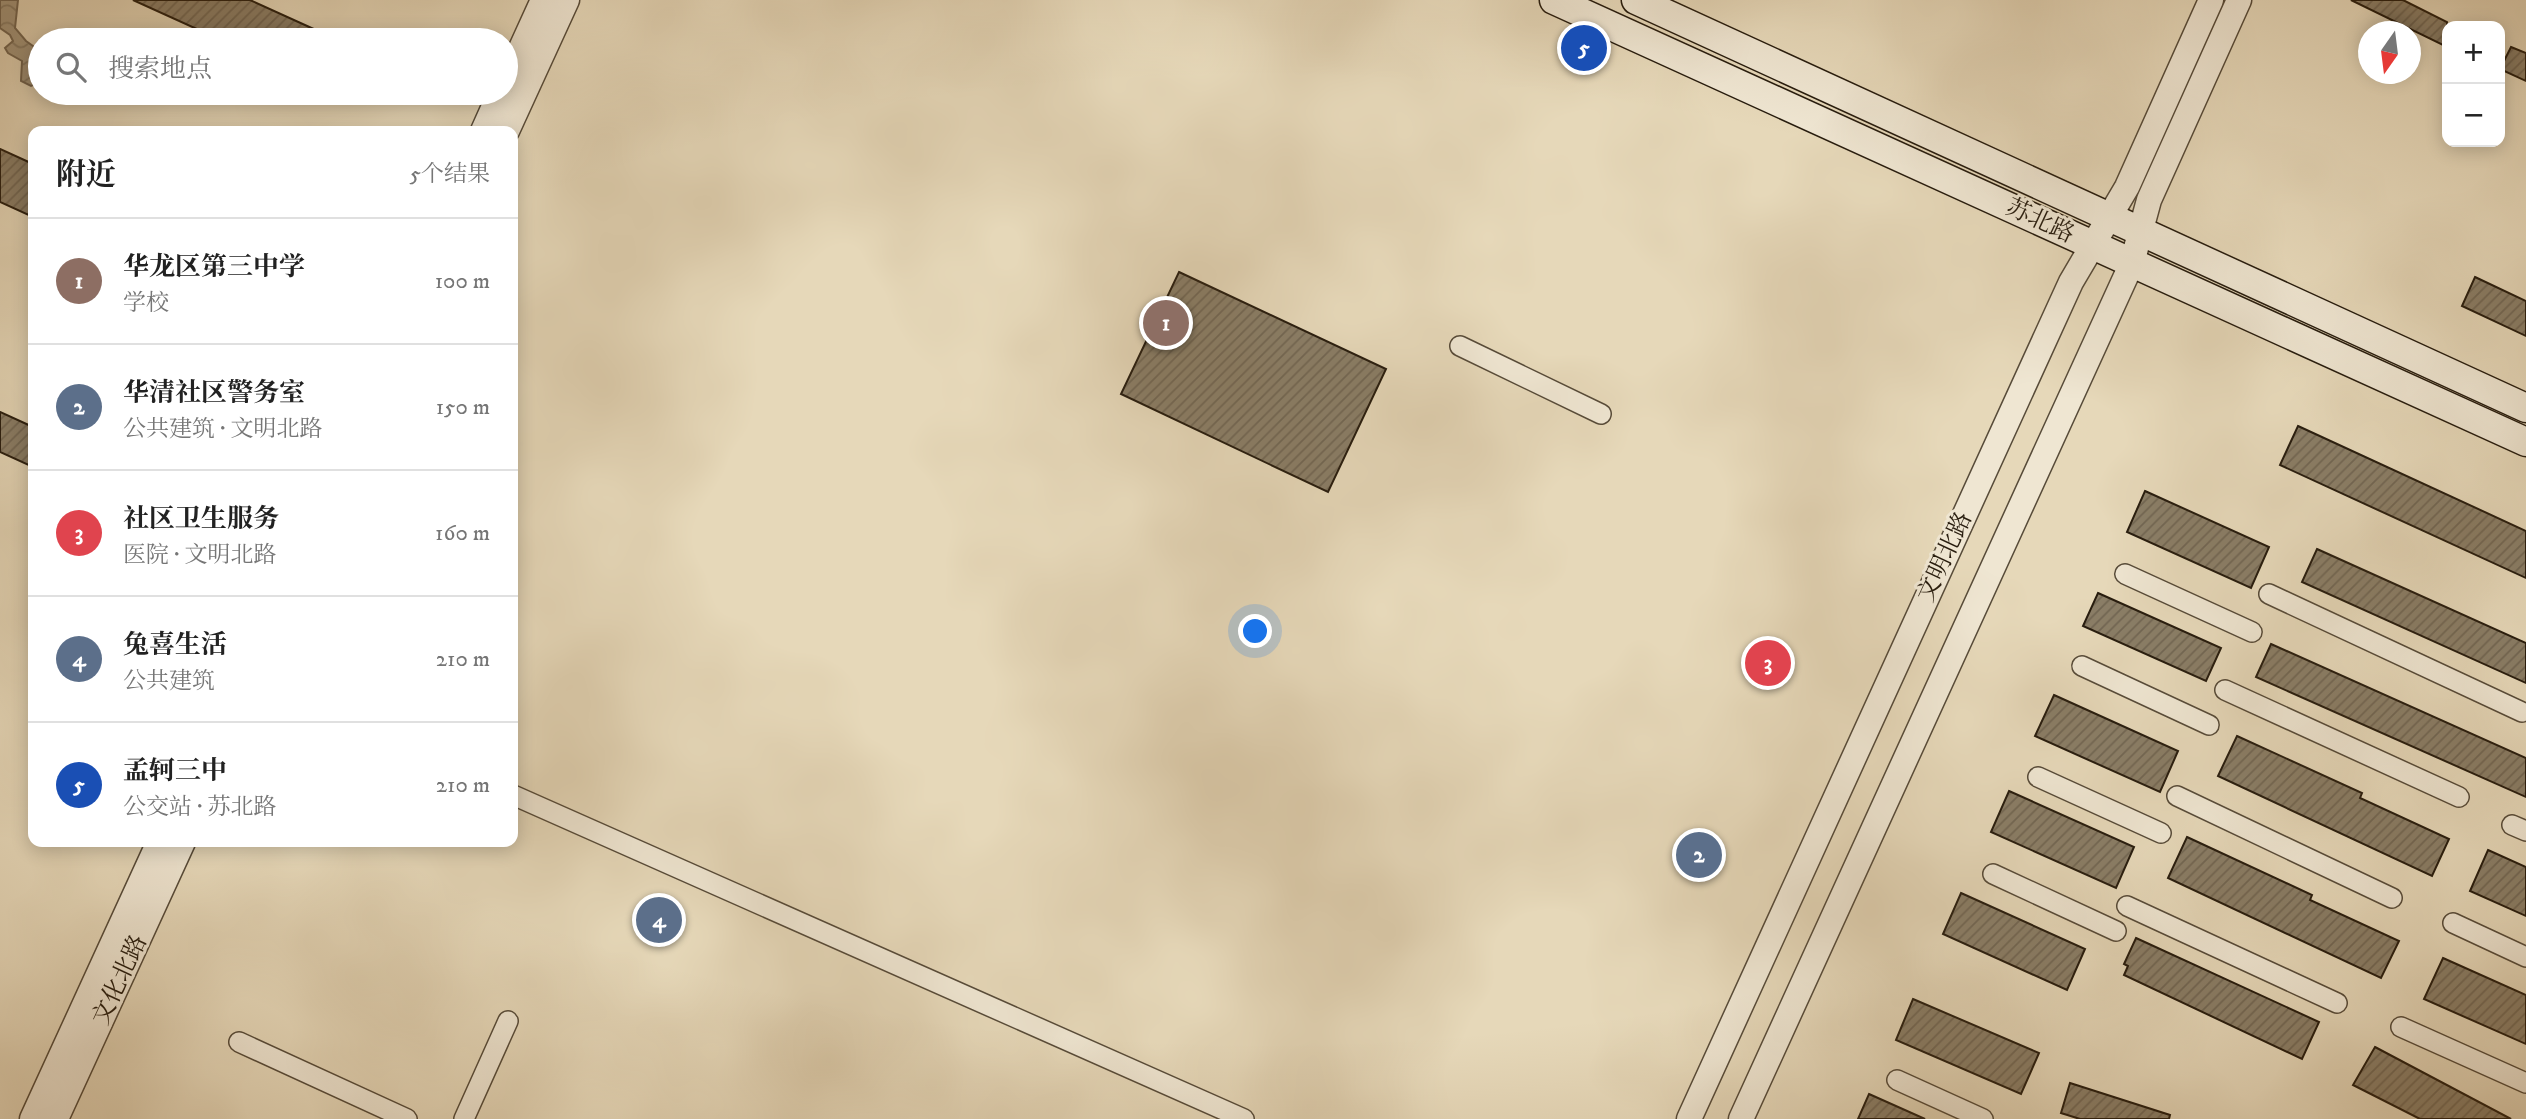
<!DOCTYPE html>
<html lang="zh">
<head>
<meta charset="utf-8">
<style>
	:root { --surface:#fff; --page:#f2f2f2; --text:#222; --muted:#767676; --line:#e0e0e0; --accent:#ea580c }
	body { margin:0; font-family:"IM FELL DW Pica","Noto Serif SC",serif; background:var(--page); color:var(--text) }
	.controls { position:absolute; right:21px; top:21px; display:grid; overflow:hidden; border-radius:14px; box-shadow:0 4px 18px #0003 }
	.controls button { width:63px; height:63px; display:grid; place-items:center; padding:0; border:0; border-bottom:2px solid var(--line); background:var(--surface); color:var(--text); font:35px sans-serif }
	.compass { position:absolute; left:2358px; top:21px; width:63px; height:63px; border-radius:50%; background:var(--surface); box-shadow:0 4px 18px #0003; rotate:194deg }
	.you { position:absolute; left:1256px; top:632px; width:24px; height:24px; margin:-18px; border:5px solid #fff; border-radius:50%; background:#1a73e8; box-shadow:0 0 0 10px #1a73e833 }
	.badge { display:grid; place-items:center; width:46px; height:46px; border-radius:50%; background:var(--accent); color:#fff; font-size:23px; font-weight:700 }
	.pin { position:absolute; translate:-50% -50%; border:4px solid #fff; box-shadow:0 2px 7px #0006 }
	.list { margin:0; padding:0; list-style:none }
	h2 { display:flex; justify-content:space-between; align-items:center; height:91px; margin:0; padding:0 28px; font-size:30px }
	h2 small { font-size:23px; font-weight:400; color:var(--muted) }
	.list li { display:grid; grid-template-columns:46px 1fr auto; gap:21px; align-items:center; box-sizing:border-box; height:126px; padding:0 28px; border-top:2px solid var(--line) }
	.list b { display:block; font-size:26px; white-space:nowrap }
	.list p { margin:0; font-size:23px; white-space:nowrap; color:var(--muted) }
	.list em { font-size:23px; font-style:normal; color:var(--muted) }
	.icon { flex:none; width:38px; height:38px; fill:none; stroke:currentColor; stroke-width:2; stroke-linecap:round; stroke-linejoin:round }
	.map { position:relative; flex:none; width:2526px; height:1119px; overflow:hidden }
	.search { position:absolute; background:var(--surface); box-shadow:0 4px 18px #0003; left:28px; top:28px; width:490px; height:77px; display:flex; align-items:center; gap:18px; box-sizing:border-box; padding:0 24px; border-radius:38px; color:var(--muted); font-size:26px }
	.panel { position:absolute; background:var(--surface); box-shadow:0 4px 18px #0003; left:28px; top:126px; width:490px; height:721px; border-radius:14px }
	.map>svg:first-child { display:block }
	.water { fill:url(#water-waves); stroke:#736652; stroke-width:2 }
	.building { fill:url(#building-hatch); stroke:#271c0e; stroke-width:2 }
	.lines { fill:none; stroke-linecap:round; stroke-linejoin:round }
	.minor-casing { stroke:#574b39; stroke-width:22 }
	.tertiary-casing { stroke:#574b39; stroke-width:27 }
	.secondary-casing { stroke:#271c0e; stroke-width:31 }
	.minor { stroke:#efe6d2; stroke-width:19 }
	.tertiary { stroke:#efe6d2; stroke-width:24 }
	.secondary { stroke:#efe6d2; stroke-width:28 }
	.labels { text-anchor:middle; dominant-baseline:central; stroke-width:6; stroke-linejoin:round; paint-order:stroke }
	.street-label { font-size:24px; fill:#271c0e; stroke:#efe6d2 }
</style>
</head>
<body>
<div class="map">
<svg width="2526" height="1119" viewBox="0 0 2526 1119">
	<defs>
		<pattern id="water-waves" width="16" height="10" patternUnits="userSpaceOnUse" patternTransform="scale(1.75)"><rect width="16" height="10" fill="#a5987f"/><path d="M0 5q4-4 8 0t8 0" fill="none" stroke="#867b66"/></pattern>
		<pattern id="building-hatch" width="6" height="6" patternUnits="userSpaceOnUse" patternTransform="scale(1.75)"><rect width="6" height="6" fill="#8a7e67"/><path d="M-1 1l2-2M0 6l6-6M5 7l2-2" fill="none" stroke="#716653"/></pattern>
	</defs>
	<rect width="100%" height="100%" fill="#e6d8b9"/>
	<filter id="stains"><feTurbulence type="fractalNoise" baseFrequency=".00286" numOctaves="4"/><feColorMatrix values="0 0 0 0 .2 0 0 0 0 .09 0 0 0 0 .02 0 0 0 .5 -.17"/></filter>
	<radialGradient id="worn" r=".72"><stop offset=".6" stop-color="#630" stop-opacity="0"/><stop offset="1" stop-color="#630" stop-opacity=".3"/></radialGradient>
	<path class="water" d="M0,0h18l-3,28 11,13 14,10v31l-9,4 -10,-5 1,-20 -14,-8 -3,-5 8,-7 -3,-6 -10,-7z"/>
	<g class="building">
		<path d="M133,0h117l88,40h-117z"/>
		<path d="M2351,0h52l44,22v25z"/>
		<path d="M2511,47l15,6v28l-26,-12z"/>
		<path d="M0,149l33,15v53l-33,-15z"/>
		<path d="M1179,272l207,97 -58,123 -207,-98z"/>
		<path d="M2475,277l51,24v35l-64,-30z"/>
		<path d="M0,412l33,15v40l-33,-15z"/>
		<path d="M2298,426l228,105v47l-246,-113z"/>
		<path d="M2145,491l124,56 -18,41 -124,-56z"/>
		<path d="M2317,549l209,94v40l-224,-101z"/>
		<path d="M2098,593l123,55 -15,33 -123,-55z"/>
		<path d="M2271,644l255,114v39l-270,-120z"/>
		<path d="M2054,695l124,56 -18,41 -125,-56z"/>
		<path d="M2237,736l125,57 -2,5 89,41 -17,37 -214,-100z"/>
		<path d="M2009,791l125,56 -18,41 -125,-56z"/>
		<path d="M2187,837l125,58 -2,5 89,41 -18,37 -213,-100z"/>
		<path d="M2488,850l38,17v49l-56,-25z"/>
		<path d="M1961,893l124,56 -18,41 -124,-56z"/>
		<path d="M2136,938l183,84 -17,37 -178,-84 4,-9 -4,-2z"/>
		<path d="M2443,958l83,37v49l-102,-45z"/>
		<path d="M1913,999l126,54 -18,41 -125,-54z"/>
		<path d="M2375,1047l136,72h-91l-67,-34z"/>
		<path d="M2070,1083l100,32 -1,4h-89l-19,-6z"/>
		<path d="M1869,1094l56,25h-67z"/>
	</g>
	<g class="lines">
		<defs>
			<g id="minor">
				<path d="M1460,346l141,68"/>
				<path d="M2125,574l127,58"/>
				<path d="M2269,594l253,118"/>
				<path d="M2082,666l127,59"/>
				<path d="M2225,690l234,107"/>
				<path d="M2038,777l123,56"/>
				<path d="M513,795l731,324"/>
				<path d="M2177,796l215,102"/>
				<path d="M2512,825l14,6"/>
				<path d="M1993,874l123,57"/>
				<path d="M2127,906l210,97"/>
				<path d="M2453,923l73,34"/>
				<path d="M2401,1027l125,56"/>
				<path d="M239,1042l168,77"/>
				<path d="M1897,1080l86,39"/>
				<path d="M464,1119l44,-98"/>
			</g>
			<g id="tertiary">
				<path d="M506,81l37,-81"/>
				<path d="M483,131l17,-38"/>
				<path d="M507,131l60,-131"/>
				<path d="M32,1119l127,-277"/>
				<path d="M56,1119l127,-277"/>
				<path d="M1689,1119l382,-837 56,-95 84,-187"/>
				<path d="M1741,1119l391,-856 17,-63 90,-200"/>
			</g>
			<g id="secondary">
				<path d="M1554,0l972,442"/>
				<path d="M1636,0l890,408"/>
			</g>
		</defs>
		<use href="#minor" class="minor-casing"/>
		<use href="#tertiary" class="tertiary-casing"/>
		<use href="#secondary" class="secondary-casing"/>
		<use href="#minor" class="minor"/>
		<use href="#tertiary" class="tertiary"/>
		<use href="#secondary" class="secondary"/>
	</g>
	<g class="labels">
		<g class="street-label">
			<text transform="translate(2040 221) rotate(25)">苏北路</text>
			<text transform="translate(1945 557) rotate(-65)">文明北路</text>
			<text transform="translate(120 980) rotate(-65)">文化北路</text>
		</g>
	</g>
	<rect width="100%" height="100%" filter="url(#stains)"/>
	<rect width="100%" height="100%" fill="url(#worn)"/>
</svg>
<div class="controls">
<button>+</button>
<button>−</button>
</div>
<svg class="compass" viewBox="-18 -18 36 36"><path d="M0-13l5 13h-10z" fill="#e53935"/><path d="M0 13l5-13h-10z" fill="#767676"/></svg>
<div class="you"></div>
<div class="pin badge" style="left:1166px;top:323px;background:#8d6e63">1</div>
<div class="pin badge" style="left:1699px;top:855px;background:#5c6f8a">2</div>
<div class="pin badge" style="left:1768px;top:663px;background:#e0444e">3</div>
<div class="pin badge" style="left:659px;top:920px;background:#5c6f8a">4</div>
<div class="pin badge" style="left:1584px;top:48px;background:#1a4fb4">5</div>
<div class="search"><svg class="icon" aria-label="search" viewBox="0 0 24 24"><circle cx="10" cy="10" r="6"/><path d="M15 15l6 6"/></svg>搜索地点</div>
<section class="panel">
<h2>附近<small>5个结果</small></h2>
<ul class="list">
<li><span class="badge" style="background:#8d6e63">1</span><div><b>华龙区第三中学</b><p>学校</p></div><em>100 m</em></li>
<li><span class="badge" style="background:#5c6f8a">2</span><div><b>华清社区警务室</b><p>公共建筑 · 文明北路</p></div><em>150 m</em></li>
<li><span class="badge" style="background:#e0444e">3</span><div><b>社区卫生服务</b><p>医院 · 文明北路</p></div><em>160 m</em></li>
<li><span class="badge" style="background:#5c6f8a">4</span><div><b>兔喜生活</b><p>公共建筑</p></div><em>210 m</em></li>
<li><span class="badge" style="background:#1a4fb4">5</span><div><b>孟轲三中</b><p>公交站 · 苏北路</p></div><em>210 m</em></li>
</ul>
</section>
</div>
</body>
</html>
